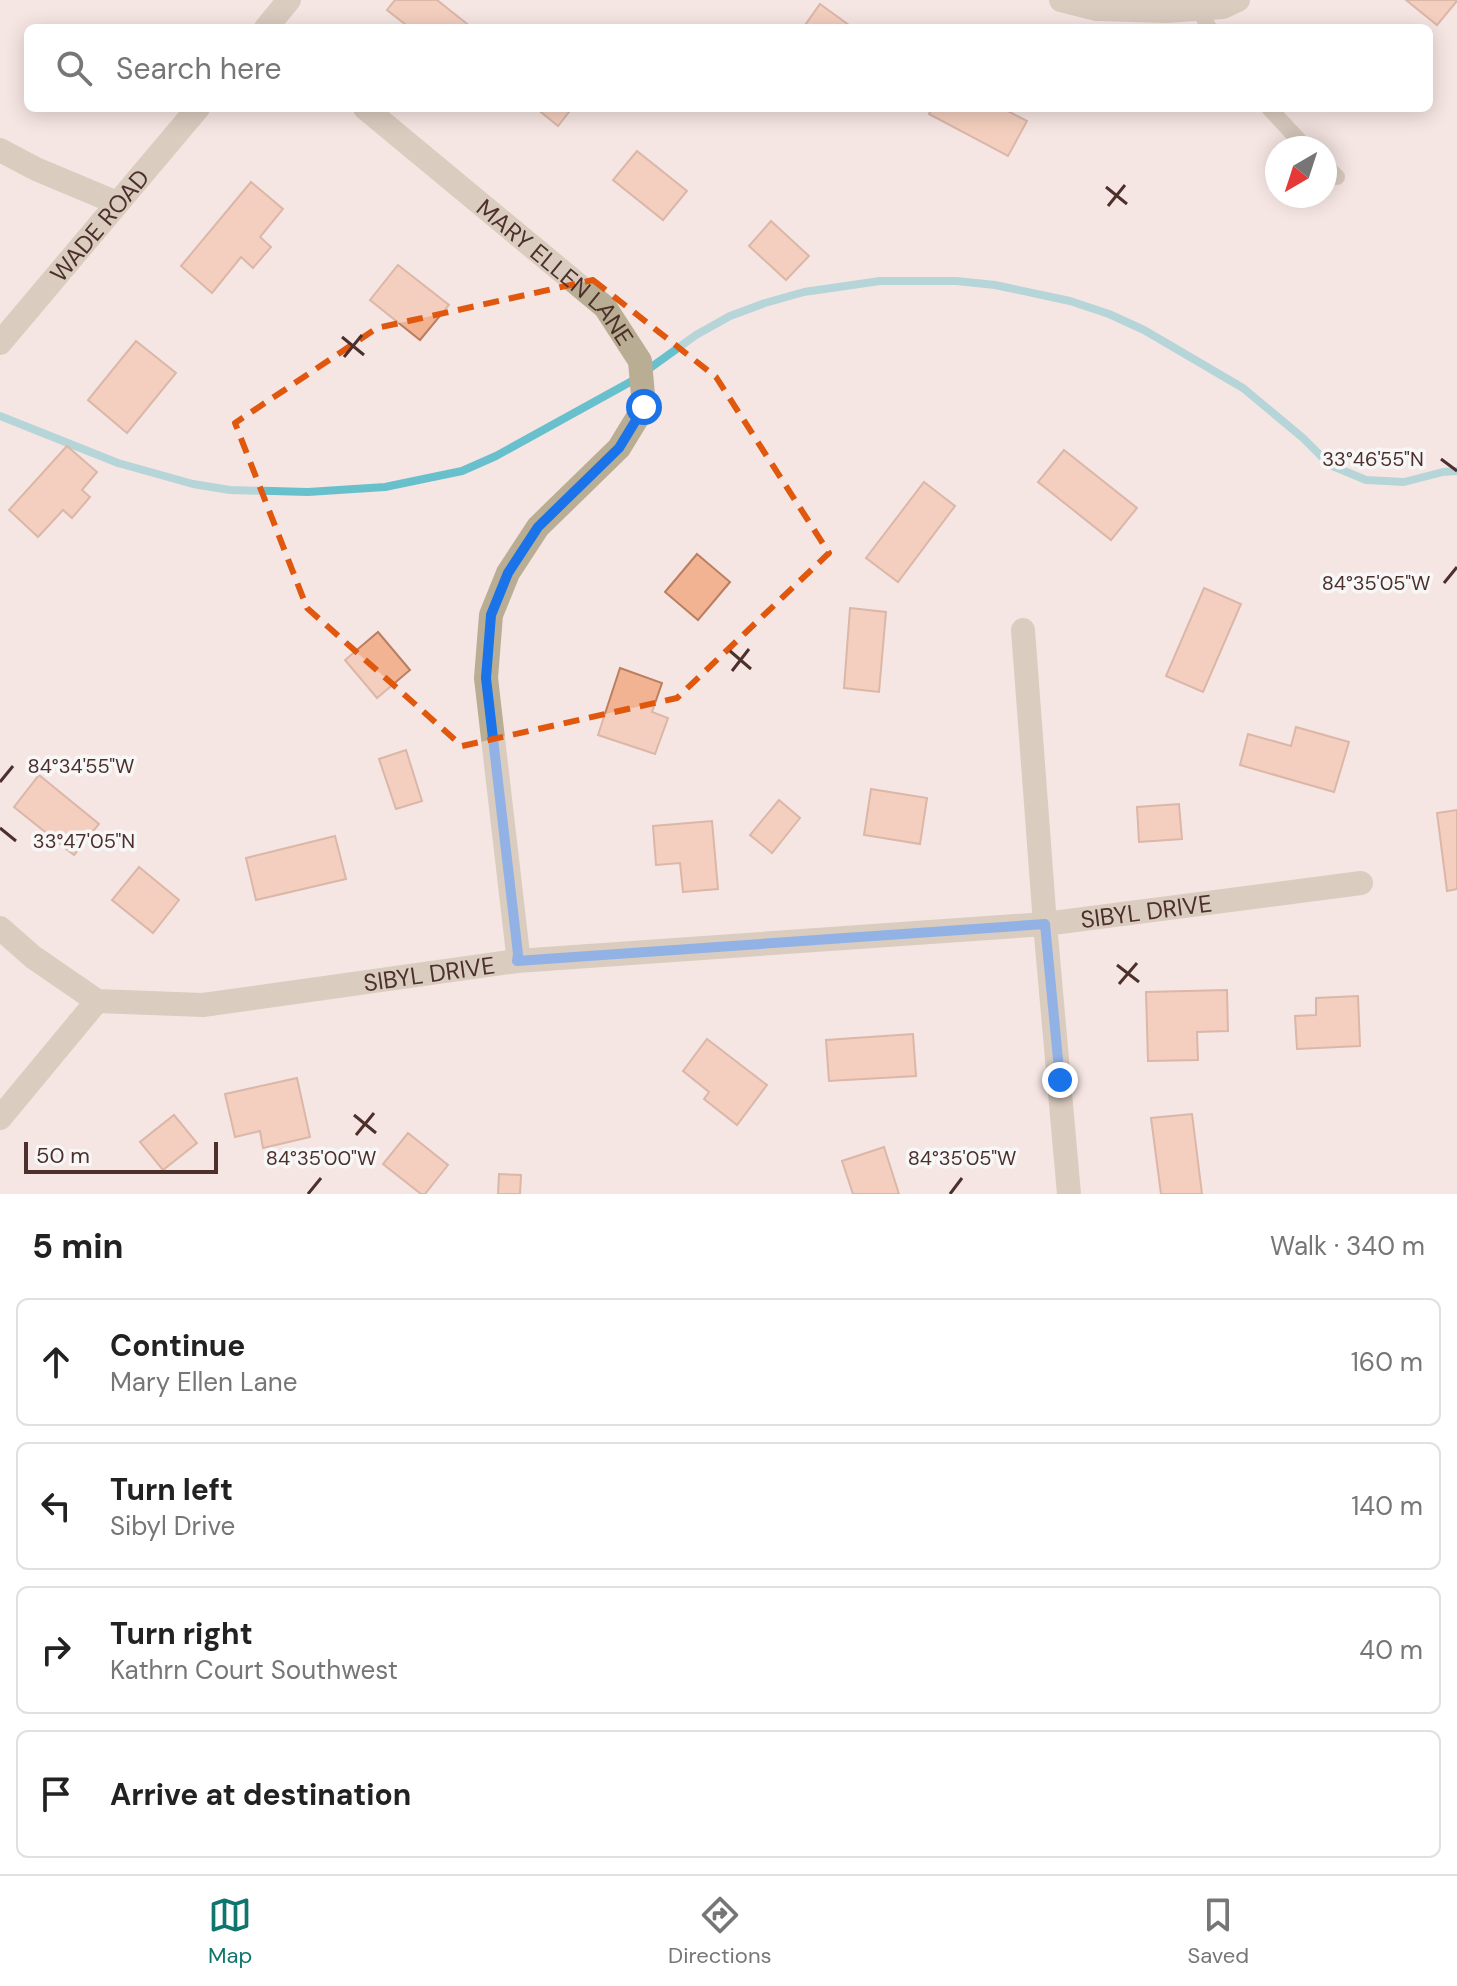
<!DOCTYPE html>
<html lang="en">
<head>
<meta charset="utf-8">
<style>
	:root { --surface:#fff; --page:#f2f2f2; --text:#222; --muted:#767676; --line:#e0e0e0; --accent:#0f766e }
	body { margin:0; font-family:"DM Sans",sans-serif; background:var(--page); color:var(--text) }
	.compass { position:absolute; left:1265px; top:136px; width:72px; height:72px; border-radius:50%; background:var(--surface); box-shadow:0 4px 20px #0003; rotate:219deg }
	.scale { position:absolute; left:24px; bottom:20px; width:194px; box-sizing:border-box; padding-left:8px; border:4px solid #4d302c; border-top:0; font-size:22px; line-height:28px; white-space:nowrap; color:#4d302c; -webkit-text-stroke:6px #f7f7f7; paint-order:stroke }
	.stop { position:absolute; width:24px; height:24px; margin:-18px; border:6px solid #1a73e8; border-radius:50%; background:#fff }
	.stop.end { background:#1a73e8; border-color:#fff; box-shadow:0 2px 8px #0008 }
	.list { margin:0; padding:0; list-style:none }
	h2 { display:flex; justify-content:space-between; align-items:center; height:104px; margin:0; padding:0 32px; font-size:34px }
	h2 small { font-size:26px; font-weight:400; color:var(--muted) }
	.list li { display:grid; grid-template-columns:52px 1fr auto; gap:24px; align-items:center; box-sizing:border-box; height:128px; margin:0 16px 16px; padding:0 16px; border:2px solid var(--line); border-radius:12px }
	.list b { display:block; font-size:30px; white-space:nowrap }
	.list p { margin:0; font-size:26px; white-space:nowrap; color:var(--muted) }
	.list em { font-size:26px; font-style:normal; color:var(--muted) }
	.icon { flex:none; width:44px; height:44px; fill:none; stroke:currentColor; stroke-width:2; stroke-linecap:round; stroke-linejoin:round }
	.map { position:relative; flex:none; width:1457px; height:1194px; overflow:hidden }
	.search { position:absolute; background:var(--surface); box-shadow:0 4px 20px #0003; left:24px; right:24px; top:24px; height:88px; display:flex; align-items:center; gap:20px; box-sizing:border-box; padding:0 28px; border-radius:12px; color:var(--muted); font-size:30px }
	.sheet { height:680px; background:var(--surface) }
	nav { display:flex; justify-content:space-around; align-items:center; box-sizing:border-box; height:112px; border-top:2px solid var(--line); background:var(--surface); font-size:22px; color:var(--muted) }
	nav a { display:grid; justify-items:center; gap:4px }
	nav .on { color:var(--accent) }
	.map>svg:first-child { display:block }
	.lines { fill:none; stroke-linecap:round; stroke-linejoin:round }
	.stream { stroke:#69c0cd; stroke-width:8 }
	.building { fill:#f2b393; stroke:#bb7e60; stroke-width:2 }
	.service { stroke:#b9ae93; stroke-width:16 }
	.minor { stroke:#b9ae93; stroke-width:24 }
	.route { stroke:#1a73e8; stroke-width:10 }
	.marked { fill:none; stroke:#e0570e; stroke-width:6; stroke-dasharray:16 10; stroke-linejoin:round }
	.ticks { fill:none; stroke:#4d302c; stroke-width:3 }
	.labels { text-anchor:middle; dominant-baseline:central; stroke-width:7; stroke-linejoin:round; paint-order:stroke }
	.street-label { font-size:24px; fill:#4d302c; stroke:#f7f7f7 }
	.ticks-label { font-size:20px; text-anchor:middle; fill:#4d302c; stroke:#f7f7f7; stroke-width:7; stroke-linejoin:round; paint-order:stroke }
</style>
</head>
<body>
<div class="map">
<svg width="1457" height="1194" viewBox="0 0 1457 1194">
	<rect width="100%" height="100%" fill="#f5e6e3"/>
	<g class="lines">
		<path class="stream" d="M0,416l118,47 75,21 37,6 78,2 77,-5 77,-16 34,-15 136,-75 64,-46 34,-19 35,-13 39,-11 76,-11h76l39,4 75,16 39,13 35,16 99,58 60,50 27,27 36,15 38,2 39,-10 14,-1"/>
	</g>
	<g class="building">
		<path d="M395,0h42l34,27 -61,1 -23,-18z"/>
		<path d="M1406,0h51v1l-20,24z"/>
		<path d="M820,4l33,24h-50z"/>
		<path d="M536,108h36l-14,18z"/>
		<path d="M932,108h70l25,13 -19,35 -79,-42z"/>
		<path d="M637,151l50,40 -24,29 -50,-40z"/>
		<path d="M251,182l32,27 -23,28 11,10 -18,21 -12,-11 -29,36 -31,-27z"/>
		<path d="M771,221l38,35 -23,24 -37,-34z"/>
		<path d="M398,265l51,40 -29,35 -50,-40z"/>
		<path d="M136,341l40,32 -49,60 -39,-33z"/>
		<path d="M67,446l30,26 -15,18 8,7 -18,21 -9,-8 -25,27 -29,-27z"/>
		<path d="M1064,450l73,58 -26,32 -73,-58z"/>
		<path d="M924,482l31,24 -57,76 -32,-24z"/>
		<path d="M697,554l33,28 -32,38 -33,-28z"/>
		<path d="M1204,588l37,16 -38,88 -37,-16z"/>
		<path d="M850,608l36,4 -7,80 -35,-4z"/>
		<path d="M378,632l32,38 -33,28 -32,-38z"/>
		<path d="M620,668l42,15 -10,29 16,6 -13,36 -57,-19z"/>
		<path d="M1296,727l53,15 -15,50 -94,-27 8,-31 43,12z"/>
		<path d="M406,750l16,51 -26,8 -17,-50z"/>
		<path d="M39,775l60,49 -25,31 -60,-48z"/>
		<path d="M871,789l56,9 -7,46 -56,-9z"/>
		<path d="M779,800l21,18 -28,35 -22,-18z"/>
		<path d="M1179,804l3,35 -43,3 -2,-35z"/>
		<path d="M1457,810v79l-10,2 -10,-78z"/>
		<path d="M712,821l6,68 -35,3 -3,-29 -24,2 -3,-39z"/>
		<path d="M335,836l11,43 -90,21 -10,-42z"/>
		<path d="M139,867l40,33 -26,33 -41,-33z"/>
		<path d="M1227,990l1,41 -31,1 1,28 -50,1 -2,-69z"/>
		<path d="M1358,996l2,50 -63,3 -2,-33 21,-1v-17z"/>
		<path d="M913,1034l3,42 -87,5 -3,-41z"/>
		<path d="M707,1039l60,46 -30,40 -33,-26 5,-7 -26,-21z"/>
		<path d="M297,1078l13,59 -47,11 -3,-17 -25,6 -10,-43z"/>
		<path d="M1192,1114l10,80h-41l-10,-76z"/>
		<path d="M174,1115l23,28 -34,27 -23,-28z"/>
		<path d="M408,1133l40,32 -23,29h-4l-38,-30z"/>
		<path d="M884,1147l15,47h-46l-11,-33z"/>
		<path d="M499,1174l22,1 -1,19h-22z"/>
	</g>
	<g class="lines">
		<g class="service">
			<path d="M1199,9l10,19"/>
			<path d="M1269,108l37,40"/>
			<path d="M1325,166l12,11"/>
		</g>
		<g class="minor">
			<path d="M1061,0l36,9 70,2 56,-4 15,-7"/>
			<path d="M266,28l23,-28"/>
			<path id="s1" d="M365,108l240,199 35,54 4,46 -25,41 -81,79 -30,46 -17,42 -5,63 32,276 -1,7"/>
			<path d="M0,150l36,19 81,34"/>
			<path id="s2" d="M0,343l198,-235"/>
			<path d="M1023,630l22,294 24,270"/>
			<path id="s3" d="M0,928l33,29 64,44 106,4 314,-44 528,-37 316,-41"/>
			<path d="M0,1118l97,-117"/>
		</g>
	</g>
	<g class="lines">
		<path class="route" d="M644,407l-25,41 -81,79 -30,46 -17,42 -5,63 32,276 -1,7 528,-37 15,156"/>
	</g>
	<path d="M0 0H1457V1194H0ZM593,280l123,97 113,176 -152,145 -215,48 -155,-138 -72,-185 142,-95z" fill="#f5e6e3" fill-opacity=".55" fill-rule="evenodd"/>
	<path class="marked" d="M593,280l123,97 113,176 -152,145 -215,48 -155,-138 -72,-185 142,-95z"/>
	<path class="ticks" d="M1106,187l21,17M1108,206l17,-21M342,337l22,18M344,357l18,-22M1441,459l16,12M1444,583l13,-16M730,651l21,18M732,671l17,-22M0,782l13,-16M0,828l16,13M1117,965l22,17M1119,984l18,-21M354,1115l22,18M356,1135l18,-22M308,1194l13,-16M950,1194l12,-16"/>
	<g class="labels">
		<g class="street-label">
			<text stroke="none"><textPath href="#s2" startOffset="154">WADE ROAD</textPath></text>
			<text stroke="none"><textPath href="#s1" startOffset="252">MARY ELLEN LANE</textPath></text>
			<text stroke="none"><textPath href="#s3" startOffset="1176">SIBYL DRIVE</textPath></text>
			<text stroke="none"><textPath href="#s3" startOffset="456">SIBYL DRIVE</textPath></text>
		</g>
	</g>
	<g class="ticks-label">
		<text x="1373" y="466">33°46'55"N</text>
		<text x="1376" y="590">84°35'05"W</text>
		<text x="81" y="773">84°34'55"W</text>
		<text x="84" y="848">33°47'05"N</text>
		<text x="321" y="1165">84°35'00"W</text>
		<text x="962" y="1165">84°35'05"W</text>
	</g>
</svg>
<svg class="compass" viewBox="-18 -18 36 36"><path d="M0-13l5 13h-10z" fill="#e53935"/><path d="M0 13l5-13h-10z" fill="#767676"/></svg>
<div class="scale">50 m</div>
<div class="stop" style="left:644px;top:407px"></div>
<div class="stop end" style="left:1060px;top:1080px"></div>
<div class="search"><svg class="icon" aria-label="search" viewBox="0 0 24 24"><circle cx="10" cy="10" r="6"/><path d="M15 15l6 6"/></svg>Search here</div>
</div>
<section class="sheet">
<h2>5 min<small>Walk · 340 m</small></h2>
<ul class="list">
<li><svg class="icon" aria-label="ahead" viewBox="0 0 24 24"><path d="M12 20V5M6 11l6-6 6 6"/></svg><div><b>Continue</b><p>Mary Ellen Lane</p></div><em>160 m</em></li>
<li><svg class="icon" aria-label="left" viewBox="0 0 24 24"><path d="M17 20v-9H6M10 6l-5 5 5 5"/></svg><div><b>Turn left</b><p>Sibyl Drive</p></div><em>140 m</em></li>
<li><svg class="icon" aria-label="right" viewBox="0 0 24 24"><path d="M7 20v-9h11M14 6l5 5-5 5"/></svg><div><b>Turn right</b><p>Kathrn Court Southwest</p></div><em>40 m</em></li>
<li><svg class="icon" aria-label="arrive" viewBox="0 0 24 24"><path d="M6 21V4h12l-3 4 3 4H6"/></svg><div><b>Arrive at destination</b></div></li>
</ul>
</section>
<nav>
<a class="on"><svg class="icon" aria-label="map" viewBox="0 0 24 24"><path d="M3 6l6-2 6 2 6-2v14l-6 2-6-2-6 2zM9 4v14M15 6v14"/></svg>Map</a>
<a><svg class="icon" aria-label="directions" viewBox="0 0 24 24"><path d="M12 3l9 9-9 9-9-9zM9 14v-3h6M13 9l2 2-2 2"/></svg>Directions</a>
<a><svg class="icon" aria-label="saved" viewBox="0 0 24 24"><path d="M7 4h10v16l-5-4-5 4z"/></svg>Saved</a>
</nav>
</body>
</html>
